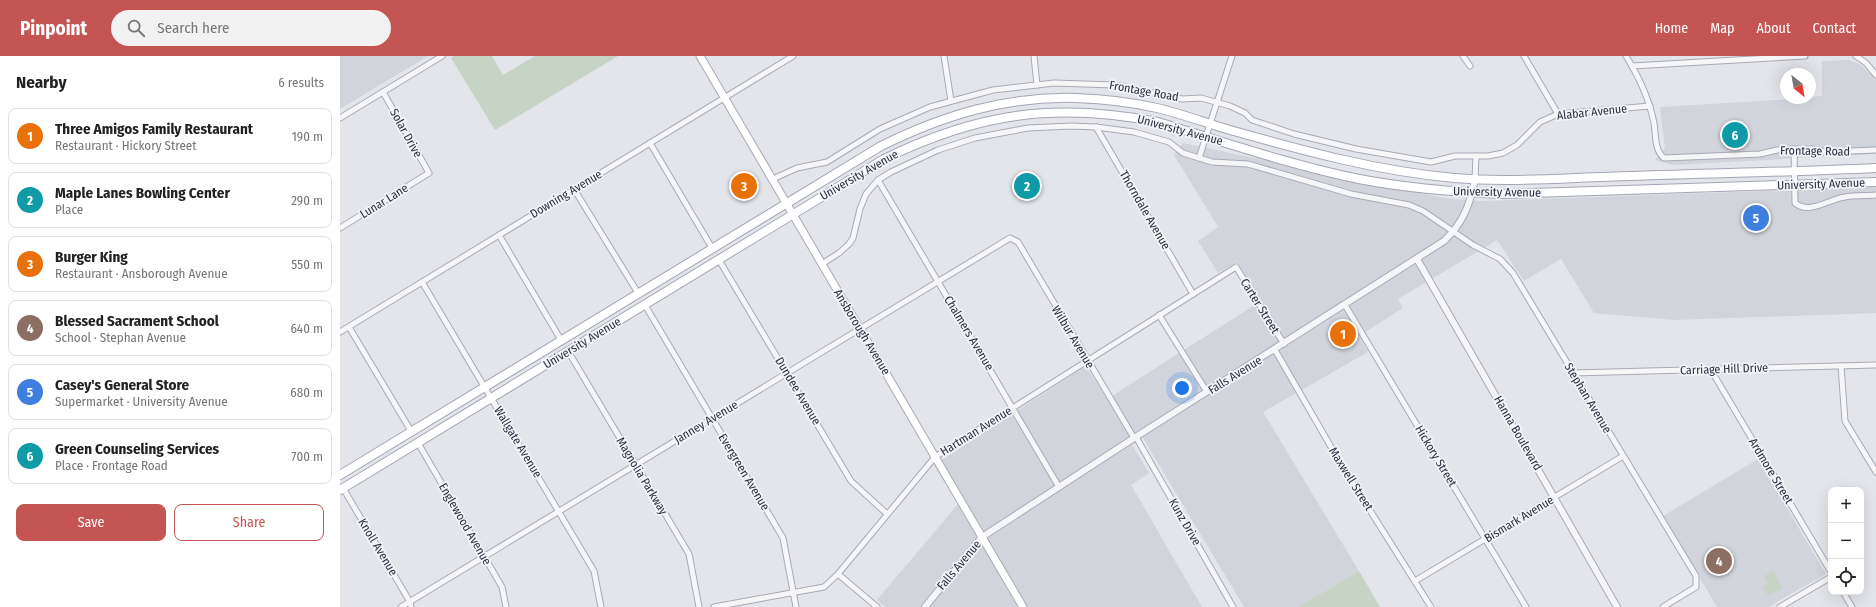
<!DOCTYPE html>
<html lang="en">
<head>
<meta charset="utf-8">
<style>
	:root { --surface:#fff; --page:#f2f2f2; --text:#222; --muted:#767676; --line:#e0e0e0; --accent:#c55553 }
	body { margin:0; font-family:"Fira Sans Condensed",sans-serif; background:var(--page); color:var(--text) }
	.controls { position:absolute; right:12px; bottom:12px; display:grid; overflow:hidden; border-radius:8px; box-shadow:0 4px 16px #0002 }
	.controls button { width:36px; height:36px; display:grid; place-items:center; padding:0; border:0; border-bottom:1px solid var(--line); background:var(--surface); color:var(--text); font:20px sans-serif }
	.compass { position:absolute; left:1440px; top:12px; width:36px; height:36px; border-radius:50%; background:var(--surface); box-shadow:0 4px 16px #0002; rotate:149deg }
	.you { position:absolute; left:842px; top:332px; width:14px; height:14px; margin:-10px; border:3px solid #fff; border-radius:50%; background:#1a73e8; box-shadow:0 0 0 6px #1a73e833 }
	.badge { display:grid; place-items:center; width:26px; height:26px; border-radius:50%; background:var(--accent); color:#fff; font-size:13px; font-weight:700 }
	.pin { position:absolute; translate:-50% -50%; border:2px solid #fff; box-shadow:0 1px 4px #0006 }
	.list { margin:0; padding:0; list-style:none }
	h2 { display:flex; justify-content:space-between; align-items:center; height:52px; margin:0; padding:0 16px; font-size:17px }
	h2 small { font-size:13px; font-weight:400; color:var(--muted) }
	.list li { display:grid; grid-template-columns:26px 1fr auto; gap:12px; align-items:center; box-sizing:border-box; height:56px; margin:0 8px 8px; padding:0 8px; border:1px solid var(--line); border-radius:8px }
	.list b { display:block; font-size:15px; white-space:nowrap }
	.list p { margin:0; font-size:13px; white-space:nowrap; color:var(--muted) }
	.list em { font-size:13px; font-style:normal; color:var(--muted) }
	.actions { display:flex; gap:8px; padding:12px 16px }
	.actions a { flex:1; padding:9px 0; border:1px solid var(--accent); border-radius:8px; text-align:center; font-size:14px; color:var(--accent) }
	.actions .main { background:var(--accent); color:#fff }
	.icon { flex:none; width:22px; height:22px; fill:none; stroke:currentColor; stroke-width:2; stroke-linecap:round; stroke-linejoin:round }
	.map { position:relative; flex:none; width:1536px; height:551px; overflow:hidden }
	header { display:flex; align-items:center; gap:24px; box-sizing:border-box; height:56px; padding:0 20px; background:var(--accent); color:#fff }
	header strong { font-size:19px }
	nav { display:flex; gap:22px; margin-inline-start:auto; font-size:14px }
	.search { width:280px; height:36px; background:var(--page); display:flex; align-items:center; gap:10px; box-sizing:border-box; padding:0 14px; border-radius:22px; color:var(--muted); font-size:15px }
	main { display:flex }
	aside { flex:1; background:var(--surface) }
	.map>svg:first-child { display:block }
	.built { fill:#d2d4dc }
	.green { fill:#c6d3c5 }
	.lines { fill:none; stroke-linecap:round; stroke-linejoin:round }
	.minor-casing { stroke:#a8abb4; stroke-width:7 }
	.tertiary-casing { stroke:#a8abb4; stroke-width:8 }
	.secondary-casing { stroke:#a8abb4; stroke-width:9 }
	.primary-casing { stroke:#a3a7b5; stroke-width:10 }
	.minor { stroke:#f6f6f9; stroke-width:5 }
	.tertiary { stroke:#f6f6f9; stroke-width:6 }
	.secondary { stroke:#fff; stroke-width:7 }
	.primary { stroke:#fff; stroke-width:8 }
	.labels { text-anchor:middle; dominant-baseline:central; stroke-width:3.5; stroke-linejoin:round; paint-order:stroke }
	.street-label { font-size:12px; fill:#2c3041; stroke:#f3f4f8 }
</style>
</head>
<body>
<header>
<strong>Pinpoint</strong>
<div class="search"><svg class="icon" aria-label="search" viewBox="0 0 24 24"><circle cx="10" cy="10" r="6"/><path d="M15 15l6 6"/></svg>Search here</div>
<nav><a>Home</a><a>Map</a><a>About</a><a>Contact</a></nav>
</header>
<main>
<aside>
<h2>Nearby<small>6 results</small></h2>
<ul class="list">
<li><span class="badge" style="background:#e8710a">1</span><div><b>Three Amigos Family Restaurant</b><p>Restaurant · Hickory Street</p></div><em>190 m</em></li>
<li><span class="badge" style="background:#0f9aa8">2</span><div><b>Maple Lanes Bowling Center</b><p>Place</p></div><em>290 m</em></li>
<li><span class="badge" style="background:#e8710a">3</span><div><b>Burger King</b><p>Restaurant · Ansborough Avenue</p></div><em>550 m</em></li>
<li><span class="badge" style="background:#8d6e63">4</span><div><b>Blessed Sacrament School</b><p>School · Stephan Avenue</p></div><em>640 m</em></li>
<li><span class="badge" style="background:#3f7fe0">5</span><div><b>Casey's General Store</b><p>Supermarket · University Avenue</p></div><em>680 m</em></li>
<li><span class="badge" style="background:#0f9aa8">6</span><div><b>Green Counseling Services</b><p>Place · Frontage Road</p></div><em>700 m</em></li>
</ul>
<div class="actions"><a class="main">Save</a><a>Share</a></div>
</aside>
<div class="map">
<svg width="1536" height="551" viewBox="0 0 1536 551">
	<rect width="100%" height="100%" fill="#e3e5ea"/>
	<g class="built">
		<path d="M0,0h88l-88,53z"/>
		<path d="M1509,4l12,5 15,15v74l-203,11 -18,-5 10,-12 -5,-41 150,-9v-1l12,-1v-35z"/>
		<path d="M843,87l261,55 37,3 395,-14v126l-203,7 -79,-7 -33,-54 -37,22 -27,-41 -99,59 5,9 -44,28 9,16 -105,60 96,159 -61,36h-54l-101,-169 -11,7 17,28 -18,12 71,122h-316l-9,-7 81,-96 -24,-39 152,-99 21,33 154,-98 -24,-39 -19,11 -20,-32 20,-14 -44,-72z"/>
		<path d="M1418,403l68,115 -58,33h-51l-54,-91z"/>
	</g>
	<g class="green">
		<path d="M114,0h38l11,19 32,-19h83l-123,74 -44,-72z"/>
		<path d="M1019,515l21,36h-82z"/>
		<path d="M1433,515l10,17 -15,8 -5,-9 5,-3 -4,-8z"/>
	</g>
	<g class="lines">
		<defs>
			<g id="minor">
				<path d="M604,0l7,45"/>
				<path d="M694,0l3,29"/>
				<path d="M1123,0l7,10"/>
				<path d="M1184,0l34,58"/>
				<path d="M1286,0c13,21 23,42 28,67 2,11 0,27 10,35l96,-4 17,-4 17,-1h18l13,3 51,-2"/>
				<path d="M1516,0l10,7 10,12"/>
				<path d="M1292,10l173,-10"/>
				<path d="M0,62l102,-62"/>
				<path d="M756,71l97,167"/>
				<path d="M310,87l62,105"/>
				<path d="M1454,93l1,54c14,12 34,-4 50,-6 10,-2 21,-1 31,-2"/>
				<path d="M859,102l33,-102"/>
				<path d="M433,123l24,-11 30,-6 53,-33 50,-22 63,-17 61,-7 61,2 67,14 19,-1 29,8 15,7 7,7 42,14 62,15 75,13 24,-6h33l15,-3 14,-8 23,-23 18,-8 92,-8"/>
				<path d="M1135,123l1,-23"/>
				<path d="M538,124l181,307"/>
				<path d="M234,133l64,104"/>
				<path d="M0,172l89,-55 -46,-81"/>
				<path d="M159,179l62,105"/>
				<path d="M379,204l132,221 36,33"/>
				<path d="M482,208l17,-11 10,-9 4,-6 7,-29 6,-15 12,-14 13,-8 47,-22 37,-12 53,-10 43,-2 25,1 38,5 35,10 14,11 29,9 36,2 103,30 58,11 14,6 50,34 27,14 13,14 183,303v11l-33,20"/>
				<path d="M82,226l172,289 7,36"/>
				<path d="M305,249l138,233 13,69"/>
				<path d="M1005,249l181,302"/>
				<path d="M819,259l48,77"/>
				<path d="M9,271l62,104"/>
				<path d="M0,276l453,-276"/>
				<path d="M935,294l67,116 89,141"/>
				<path d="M228,295l121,203 10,53"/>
				<path d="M1501,310l4,55 31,51"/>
				<path d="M1371,314l120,202"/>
				<path d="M1233,317l303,-8"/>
				<path d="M796,381l97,170"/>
				<path d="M78,387l84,144 4,20"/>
				<path d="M3,432l67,114 1,5"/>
				<path d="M498,518l39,33"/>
				<path d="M1075,525l208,-125"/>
				<path d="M1503,536l9,15"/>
				<path d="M61,551l609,-369 8,4 116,196"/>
				<path d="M374,551l110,-20 14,-13 97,-117 301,-190 48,77"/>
				<path d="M1440,551l51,-30"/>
			</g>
			<g id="tertiary">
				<path d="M1077,203l200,348"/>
				<path d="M585,551l57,-70 152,-99 310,-197c19,-18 26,-36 31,-62"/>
			</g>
			<path id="secondary" d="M360,0l323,551"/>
			<g id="primary">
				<path d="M0,419l541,-329c63,-31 125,-50 195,-48 27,1 55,4 81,10 25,6 49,15 73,22 74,21 147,41 224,48 59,5 119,-1 178,-2 81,-3 163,-4 244,-8"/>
				<path d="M0,434l544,-331c94,-46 171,-57 274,-37 66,20 133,43 201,57 47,9 95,13 143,15l374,-12"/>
			</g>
		</defs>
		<use href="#minor" class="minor-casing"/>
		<use href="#tertiary" class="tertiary-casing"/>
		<use href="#secondary" class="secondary-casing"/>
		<use href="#primary" class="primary-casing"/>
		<use href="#minor" class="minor"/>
		<use href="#tertiary" class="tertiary"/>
		<use href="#secondary" class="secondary"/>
		<use href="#primary" class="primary"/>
	</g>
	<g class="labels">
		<g class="street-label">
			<text transform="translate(804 35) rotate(10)">Frontage Road</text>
			<text transform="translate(1252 56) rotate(-6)">Alabar Avenue</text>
			<text transform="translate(840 74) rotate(15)">University Avenue</text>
			<text transform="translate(66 77) rotate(61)">Solar Drive</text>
			<text transform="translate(1475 95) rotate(1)">Frontage Road</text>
			<text transform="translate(519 119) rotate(-30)">University Avenue</text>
			<text transform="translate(1481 128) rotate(-2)">University Avenue</text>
			<text transform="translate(1157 136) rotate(1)">University Avenue</text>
			<text transform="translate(226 138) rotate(-31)">Downing Avenue</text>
			<text transform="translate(44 145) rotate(-32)">Lunar Lane</text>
			<text transform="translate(805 154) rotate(60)">Thorndale Avenue</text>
			<text transform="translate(920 250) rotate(58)">Carter Street</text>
			<text transform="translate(522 276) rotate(59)">Ansborough Avenue</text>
			<text transform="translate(629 277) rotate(59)">Chalmers Avenue</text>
			<text transform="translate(733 281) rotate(59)">Wilbur Avenue</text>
			<text transform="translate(242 287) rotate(-31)">University Avenue</text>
			<text transform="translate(1384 313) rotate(-2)">Carriage Hill Drive</text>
			<text transform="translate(895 319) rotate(-32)">Falls Avenue</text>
			<text transform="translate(458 335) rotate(59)">Dundee Avenue</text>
			<text transform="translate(1248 342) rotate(59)">Stephan Avenue</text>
			<text transform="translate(366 366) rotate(-31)">Janney Avenue</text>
			<text transform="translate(636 375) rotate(-32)">Hartman Avenue</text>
			<text transform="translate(1178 377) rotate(60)">Hanna Boulevard</text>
			<text transform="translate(178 386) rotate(59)">Wallgate Avenue</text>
			<text transform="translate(1096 400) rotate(59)">Hickory Street</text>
			<text transform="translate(1431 415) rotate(59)">Ardmore Street</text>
			<text transform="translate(404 416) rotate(59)">Evergreen Avenue</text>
			<text transform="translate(302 420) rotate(59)">Magnolia Parkway</text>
			<text transform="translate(1011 423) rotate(58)">Maxwell Street</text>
			<text transform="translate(1179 463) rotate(-31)">Bismark Avenue</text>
			<text transform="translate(845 466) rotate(60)">Kunz Drive</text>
			<text transform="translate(125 468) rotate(60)">Englewood Avenue</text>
			<text transform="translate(38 491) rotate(59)">Knoll Avenue</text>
			<text transform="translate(619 509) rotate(-50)">Falls Avenue</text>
		</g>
	</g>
</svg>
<div class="controls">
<button>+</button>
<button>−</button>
<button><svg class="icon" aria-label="locate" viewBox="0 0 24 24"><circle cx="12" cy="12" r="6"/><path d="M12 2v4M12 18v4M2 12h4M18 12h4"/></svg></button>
</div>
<svg class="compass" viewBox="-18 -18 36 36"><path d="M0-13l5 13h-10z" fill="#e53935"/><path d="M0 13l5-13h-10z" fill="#767676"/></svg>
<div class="you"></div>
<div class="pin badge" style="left:1003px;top:278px;background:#e8710a">1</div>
<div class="pin badge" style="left:687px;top:130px;background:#0f9aa8">2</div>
<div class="pin badge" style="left:404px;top:130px;background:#e8710a">3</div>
<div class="pin badge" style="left:1379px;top:505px;background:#8d6e63">4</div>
<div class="pin badge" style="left:1416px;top:162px;background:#3f7fe0">5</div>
<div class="pin badge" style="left:1395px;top:79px;background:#0f9aa8">6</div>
</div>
</main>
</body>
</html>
